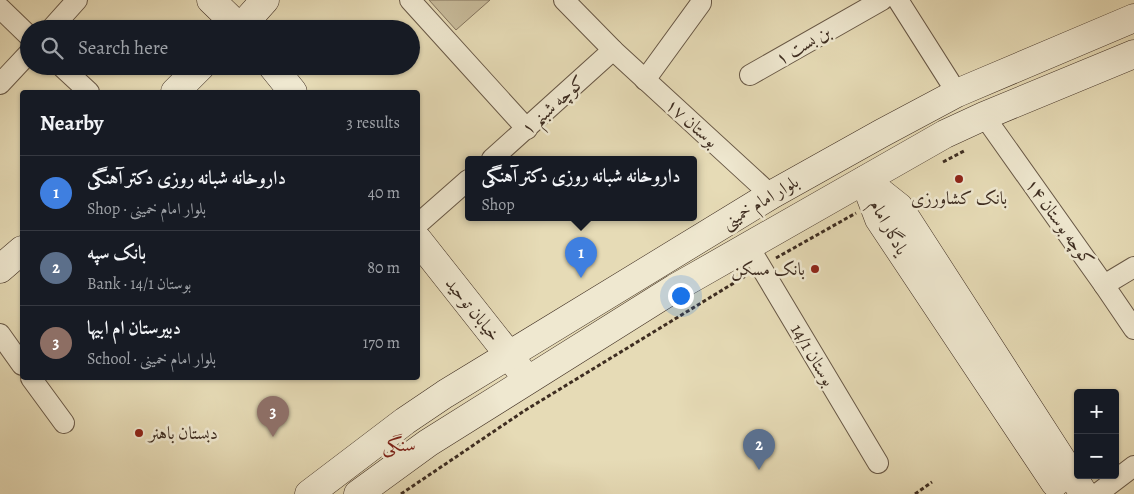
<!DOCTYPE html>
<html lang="en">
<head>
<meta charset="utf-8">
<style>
	:root { --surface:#171b24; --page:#242831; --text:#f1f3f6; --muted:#9ea1a6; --line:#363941; --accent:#c59692 }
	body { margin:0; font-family:Alegreya,Amiri,serif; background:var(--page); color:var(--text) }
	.controls { position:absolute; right:15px; bottom:15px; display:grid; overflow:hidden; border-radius:5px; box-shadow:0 1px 4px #0004 }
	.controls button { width:45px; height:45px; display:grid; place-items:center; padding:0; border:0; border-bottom:1px solid var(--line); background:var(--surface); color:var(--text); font:25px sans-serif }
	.you { position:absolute; left:680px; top:295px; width:18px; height:18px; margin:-12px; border:4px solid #fff; border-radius:50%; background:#1a73e8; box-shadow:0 0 0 8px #1a73e833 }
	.badge { display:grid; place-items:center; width:32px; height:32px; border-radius:50%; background:var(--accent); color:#fff; font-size:16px; font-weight:700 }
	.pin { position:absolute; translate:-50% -41px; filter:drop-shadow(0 1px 2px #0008) }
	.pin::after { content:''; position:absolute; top:26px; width:18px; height:15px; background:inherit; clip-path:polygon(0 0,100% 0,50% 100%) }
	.popup { position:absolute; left:465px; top:156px; width:232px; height:65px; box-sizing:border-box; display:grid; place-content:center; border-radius:5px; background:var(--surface); filter:drop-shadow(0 1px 4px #0005); font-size:16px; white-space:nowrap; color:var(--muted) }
	.popup b { font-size:19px; color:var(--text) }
	.popup::after { content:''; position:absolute; left:50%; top:100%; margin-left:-10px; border:10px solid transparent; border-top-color:var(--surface) }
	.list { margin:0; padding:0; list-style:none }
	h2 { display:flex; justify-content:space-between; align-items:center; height:65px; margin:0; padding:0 20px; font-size:21px }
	h2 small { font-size:16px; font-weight:400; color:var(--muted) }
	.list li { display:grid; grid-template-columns:32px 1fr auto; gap:15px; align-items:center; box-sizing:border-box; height:75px; padding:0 20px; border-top:1px solid var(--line) }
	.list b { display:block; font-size:19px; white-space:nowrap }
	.list p { margin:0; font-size:16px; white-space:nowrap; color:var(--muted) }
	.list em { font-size:16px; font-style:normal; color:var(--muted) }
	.icon { flex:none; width:28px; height:28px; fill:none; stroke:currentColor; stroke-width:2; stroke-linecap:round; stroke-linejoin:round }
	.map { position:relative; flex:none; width:1134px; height:494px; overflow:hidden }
	.search { position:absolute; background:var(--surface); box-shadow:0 1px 4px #0004; left:20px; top:20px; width:400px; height:55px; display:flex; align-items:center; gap:12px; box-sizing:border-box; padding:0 18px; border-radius:28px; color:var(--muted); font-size:19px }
	.panel { position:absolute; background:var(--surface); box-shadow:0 1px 4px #0004; left:20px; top:90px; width:400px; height:290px; border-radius:5px }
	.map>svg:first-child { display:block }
	.green { fill:#c9bd9d; stroke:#84755f }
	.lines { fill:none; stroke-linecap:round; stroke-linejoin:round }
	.street-casing { stroke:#685846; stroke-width:22 }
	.secondary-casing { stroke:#3e2d21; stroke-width:29 }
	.path { stroke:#3e2d21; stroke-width:3; stroke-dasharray:4 2.5; stroke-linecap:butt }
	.street { stroke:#efe8d0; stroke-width:20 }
	.secondary { stroke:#efe8d0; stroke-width:28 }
	.poi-dot { fill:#8f2418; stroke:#efe8d0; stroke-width:2 }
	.labels { text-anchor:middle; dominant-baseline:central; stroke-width:5; stroke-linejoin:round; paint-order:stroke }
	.street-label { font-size:18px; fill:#3e2d21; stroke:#efe8d0 }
	.poi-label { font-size:18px; fill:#3e2d21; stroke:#efe8d0 }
	.neighbourhood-label { font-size:19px; fill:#7a1f14; stroke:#efe8d0 }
</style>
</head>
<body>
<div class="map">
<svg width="1134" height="494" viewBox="0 0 1134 494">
	<rect width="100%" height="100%" fill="#e6dbb6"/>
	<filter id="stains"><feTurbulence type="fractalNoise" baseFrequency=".004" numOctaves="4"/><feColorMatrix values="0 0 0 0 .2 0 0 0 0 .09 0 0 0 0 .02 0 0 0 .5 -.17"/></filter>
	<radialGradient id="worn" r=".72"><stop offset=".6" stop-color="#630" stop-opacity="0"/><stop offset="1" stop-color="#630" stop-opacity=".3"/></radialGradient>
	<path class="green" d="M429,0h61l-34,30z"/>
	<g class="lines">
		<defs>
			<g id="street">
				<path d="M410,0l117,129"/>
				<path d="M564,0l49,50 158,145"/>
				<path d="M898,0l59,93"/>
				<path d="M0,8l29,28"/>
				<path d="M51,29l26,-29"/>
				<path d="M61,66l28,26"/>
				<path d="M750,75l132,-75"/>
				<path d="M645,80l56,-77v-3"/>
				<path d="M0,84l29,-31"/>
				<path d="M984,116l120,169 30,44"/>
				<path d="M492,159l121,-109"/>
				<path d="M418,224l50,-44"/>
				<path d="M749,247l129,216"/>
				<path d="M1104,285l30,-18"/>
				<path d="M0,334l22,31"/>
				<path d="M31,378l33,45"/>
				<path d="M1097,494l37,-28"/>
			</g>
			<g id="secondary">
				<path d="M211,0l30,29"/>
				<path d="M239,29l26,-29"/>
				<path d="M272,66l21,26"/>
				<path d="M175,92l26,-26"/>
				<path d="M865,180l34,27 185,287"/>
				<path d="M865,182l14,37 176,264"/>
				<path d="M418,240l91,115 11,15"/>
				<path d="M0,269l22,-19"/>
				<path d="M309,494l96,-73 40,-27 326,-199 111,-62 75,-40 177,-75"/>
				<path d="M358,494l70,-51 247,-155 270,-154 39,-18 150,-62"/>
			</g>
		</defs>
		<use href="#street" class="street-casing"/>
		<use href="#secondary" class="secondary-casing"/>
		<g class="path">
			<path d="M943,162l21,-11"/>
			<path d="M776,258l80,-45"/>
			<path d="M401,494l123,-83 223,-136"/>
			<path d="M915,494l17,-12"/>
		</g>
		<use href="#street" class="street"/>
		<use href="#secondary" class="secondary"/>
	</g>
	<g class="poi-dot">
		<circle cx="959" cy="179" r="5"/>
		<circle cx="815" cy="269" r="5"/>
		<circle cx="139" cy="433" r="5"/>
	</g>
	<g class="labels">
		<g class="street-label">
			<text transform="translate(803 45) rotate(-30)">بن بست ۱</text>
			<text transform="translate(553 105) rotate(-42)">کوچه شبنم ۱</text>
			<text transform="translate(692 123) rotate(42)">بوستان ۱۷</text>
			<text transform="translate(760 202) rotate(-31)">بلوار امام خمینی</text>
			<text transform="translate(1060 222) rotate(54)">کوچه بوستان ۱۴</text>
			<text transform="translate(889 227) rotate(61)">یادگار امام</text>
			<text transform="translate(473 309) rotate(51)">خیابان توحید</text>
			<text transform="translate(813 355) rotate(59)">بوستان 14/1</text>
		</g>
		<g class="poi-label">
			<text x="959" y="198">بانک کشاورزی</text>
			<text x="805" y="269" text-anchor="end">بانک مسکن</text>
			<text x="149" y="433" text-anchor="start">دبستان باهنر</text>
		</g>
		<g class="neighbourhood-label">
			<text x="399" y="445">سنگی</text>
		</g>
	</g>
	<rect width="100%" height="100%" filter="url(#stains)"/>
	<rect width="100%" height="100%" fill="url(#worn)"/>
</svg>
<div class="controls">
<button>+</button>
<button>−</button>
</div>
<div class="you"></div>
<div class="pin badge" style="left:581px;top:278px;background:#3f7fe0">1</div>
<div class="popup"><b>داروخانه شبانه روزی دکتر آهنگی</b>Shop</div>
<div class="pin badge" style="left:759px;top:470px;background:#5c6f8a">2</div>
<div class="pin badge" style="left:273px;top:437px;background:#8d6e63">3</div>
<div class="search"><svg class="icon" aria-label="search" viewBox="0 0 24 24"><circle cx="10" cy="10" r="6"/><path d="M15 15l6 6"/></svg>Search here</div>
<section class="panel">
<h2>Nearby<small>3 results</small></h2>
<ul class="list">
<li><span class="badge" style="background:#3f7fe0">1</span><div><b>داروخانه شبانه روزی دکتر آهنگی</b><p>Shop · بلوار امام خمینی</p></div><em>40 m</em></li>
<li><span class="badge" style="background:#5c6f8a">2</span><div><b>بانک سپه</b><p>Bank · بوستان 14/1</p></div><em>80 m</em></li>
<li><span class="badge" style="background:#8d6e63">3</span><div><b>دبیرستان ام ابیها</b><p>School · بلوار امام خمینی</p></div><em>170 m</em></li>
</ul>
</section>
</div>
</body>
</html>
